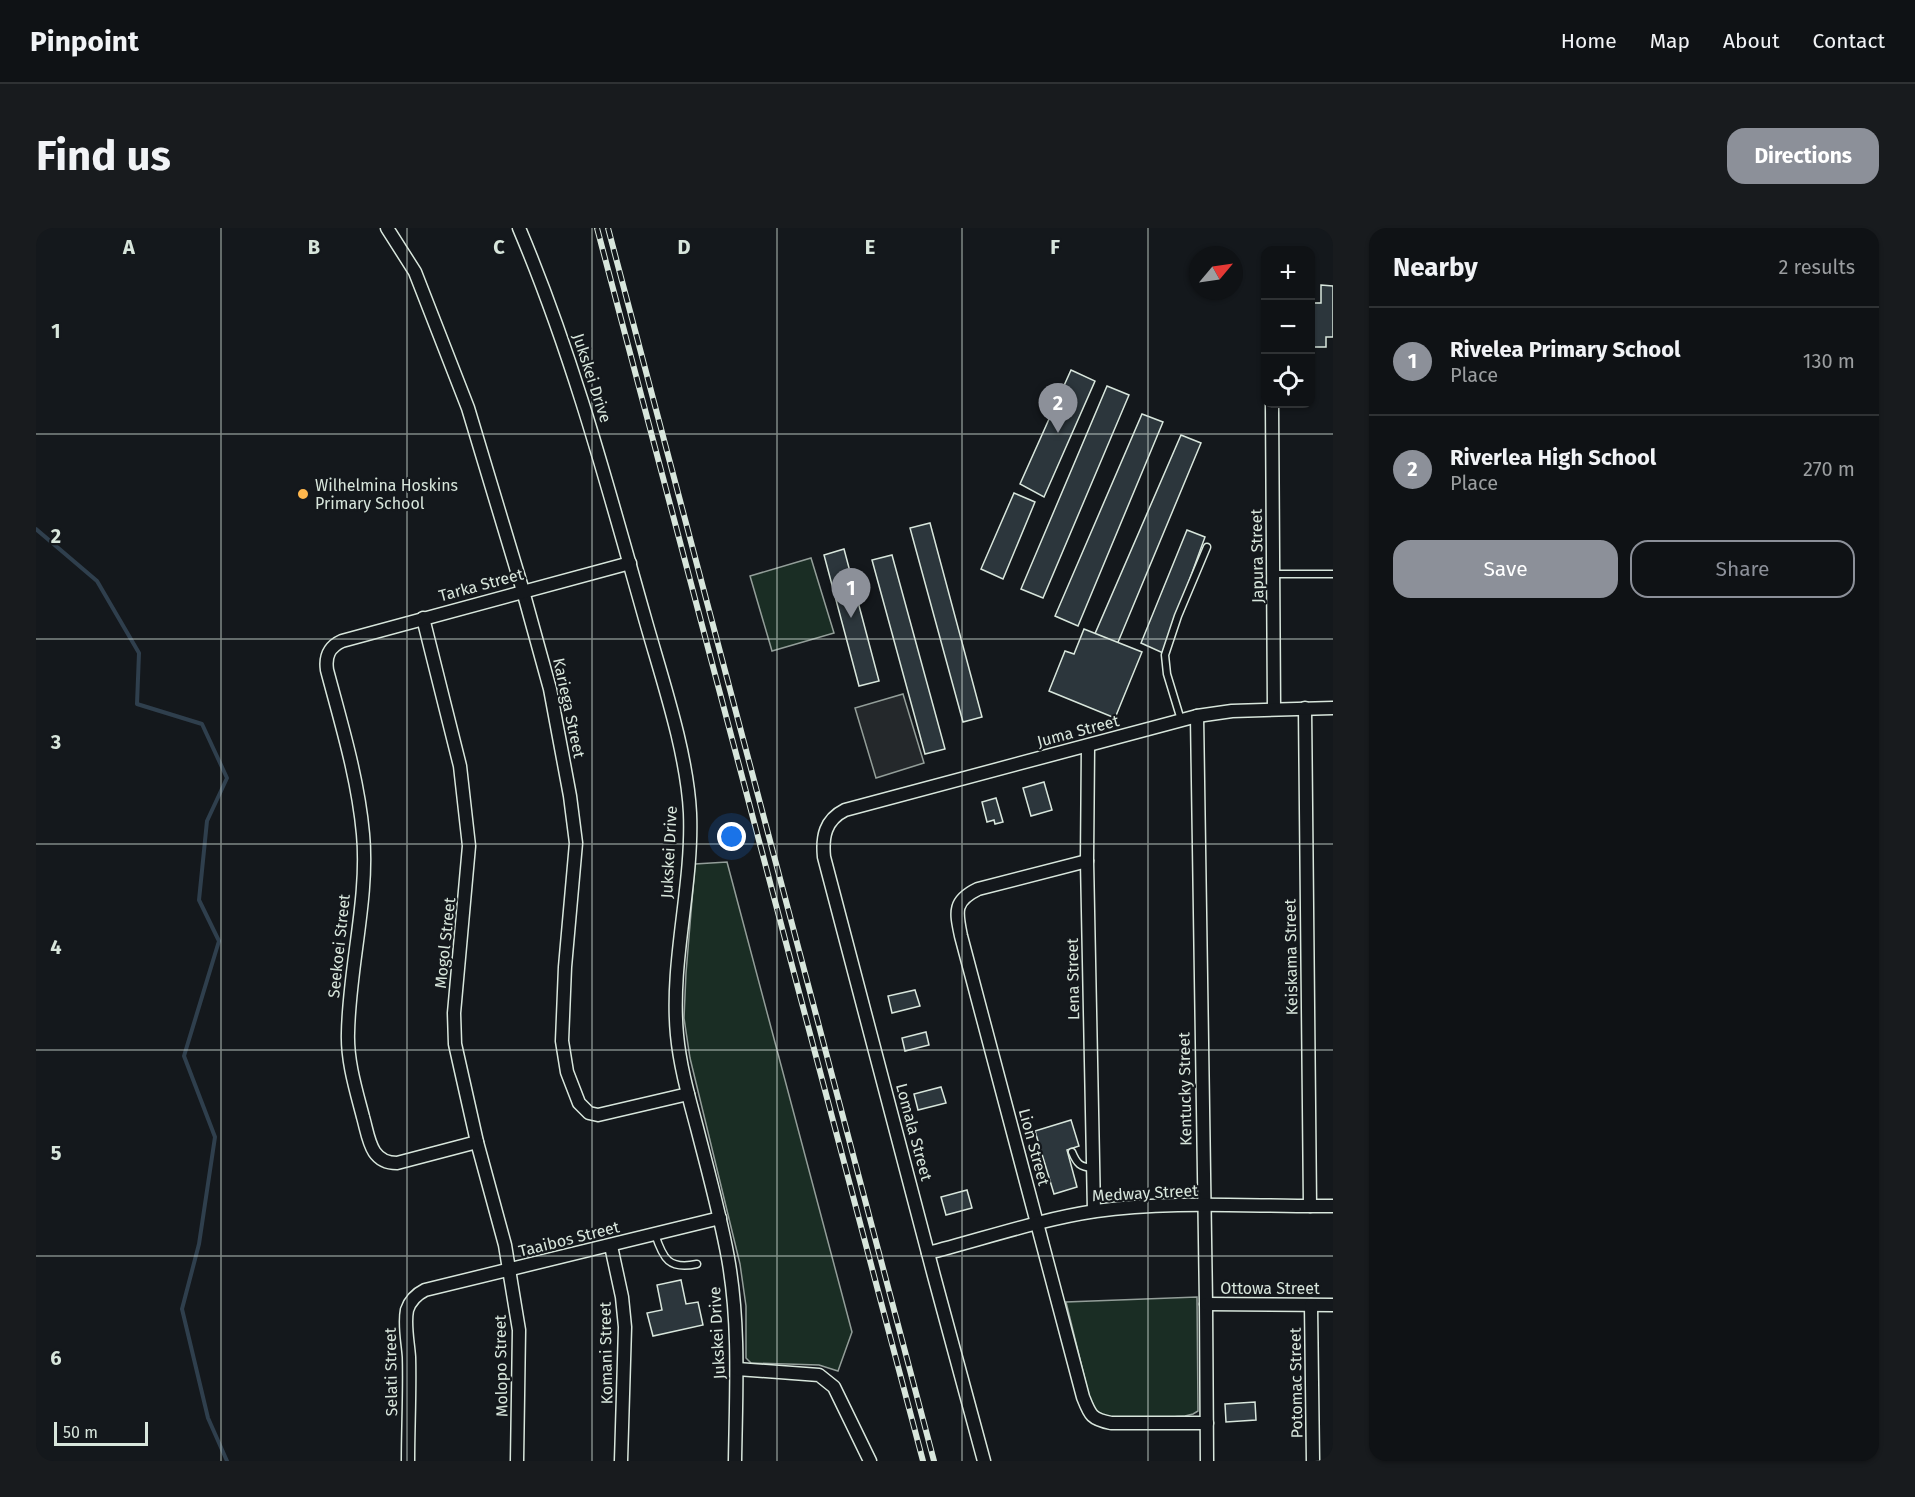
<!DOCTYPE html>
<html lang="en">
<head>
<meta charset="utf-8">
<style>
	:root { --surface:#0f1215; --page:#181b1e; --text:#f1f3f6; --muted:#9b9ea0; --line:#2f3234; --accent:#8c9099 }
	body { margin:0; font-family:"Fira Sans",sans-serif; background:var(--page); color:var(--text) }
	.controls { position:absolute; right:18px; top:18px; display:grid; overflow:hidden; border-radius:12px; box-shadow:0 2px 4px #0004 }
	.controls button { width:54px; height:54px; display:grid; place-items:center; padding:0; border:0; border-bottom:2px solid var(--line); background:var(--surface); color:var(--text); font:30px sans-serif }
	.compass { position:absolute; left:1153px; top:18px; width:54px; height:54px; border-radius:50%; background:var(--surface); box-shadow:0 2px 4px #0004; rotate:61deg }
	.scale { position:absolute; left:18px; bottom:15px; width:94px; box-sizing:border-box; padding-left:6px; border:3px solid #d8e6dc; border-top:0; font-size:16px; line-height:21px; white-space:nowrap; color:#d8e6dc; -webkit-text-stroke:4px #14181c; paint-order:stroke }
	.you { position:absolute; left:696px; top:609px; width:21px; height:21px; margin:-15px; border:4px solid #fff; border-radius:50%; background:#1a73e8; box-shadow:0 0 0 9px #1a73e833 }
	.badge { display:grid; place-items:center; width:39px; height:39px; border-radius:50%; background:var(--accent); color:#fff; font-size:20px; font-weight:700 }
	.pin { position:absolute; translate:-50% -50px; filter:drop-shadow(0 2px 3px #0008) }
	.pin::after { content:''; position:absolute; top:32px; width:21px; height:18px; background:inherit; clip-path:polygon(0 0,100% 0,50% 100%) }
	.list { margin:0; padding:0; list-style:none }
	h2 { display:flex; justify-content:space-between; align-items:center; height:78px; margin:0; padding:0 24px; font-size:26px }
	h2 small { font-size:20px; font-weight:400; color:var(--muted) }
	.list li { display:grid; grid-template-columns:39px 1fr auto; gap:18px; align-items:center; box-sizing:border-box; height:108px; padding:0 24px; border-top:2px solid var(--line) }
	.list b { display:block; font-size:22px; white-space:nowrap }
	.list p { margin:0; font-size:20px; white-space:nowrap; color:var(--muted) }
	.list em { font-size:20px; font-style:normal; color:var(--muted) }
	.actions { display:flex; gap:12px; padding:18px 24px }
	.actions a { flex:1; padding:14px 0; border:2px solid var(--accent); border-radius:18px; text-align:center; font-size:21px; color:var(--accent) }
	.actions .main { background:var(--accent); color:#fff }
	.icon { flex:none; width:33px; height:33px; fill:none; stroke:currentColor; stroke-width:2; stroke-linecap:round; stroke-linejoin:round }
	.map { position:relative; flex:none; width:1297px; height:1233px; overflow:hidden; border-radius:18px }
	header { display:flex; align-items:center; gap:36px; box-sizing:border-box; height:84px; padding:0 30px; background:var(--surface); border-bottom:2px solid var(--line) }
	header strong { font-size:28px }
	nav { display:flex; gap:33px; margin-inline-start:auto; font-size:21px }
	.intro { display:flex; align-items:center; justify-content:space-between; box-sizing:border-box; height:144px; padding:0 36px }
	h1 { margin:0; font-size:42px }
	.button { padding:15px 27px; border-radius:18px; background:var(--accent); color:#fff; font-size:21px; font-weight:700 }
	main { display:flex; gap:36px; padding:0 36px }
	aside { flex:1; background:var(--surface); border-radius:18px; box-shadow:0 2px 4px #0004 }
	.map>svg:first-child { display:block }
	.green { fill:#1a2d24; stroke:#939e99; stroke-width:1.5 }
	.parking { fill:#24282b; stroke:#939e99; stroke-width:1.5 }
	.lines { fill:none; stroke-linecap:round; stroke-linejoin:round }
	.stream { stroke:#2f3f4d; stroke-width:4 }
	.building { fill:#2c363c; stroke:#d8e6dc; stroke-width:1.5 }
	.service-casing { stroke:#d8e6dc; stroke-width:9 }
	.minor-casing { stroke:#d8e6dc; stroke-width:15 }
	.service { stroke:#14181c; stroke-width:6 }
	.minor { stroke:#14181c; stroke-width:12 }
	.rail-casing { stroke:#d8e6dc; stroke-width:6 }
	.rail { stroke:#14181c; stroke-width:4; stroke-dasharray:11; stroke-linecap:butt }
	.grid { fill:none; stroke:#d8e6dc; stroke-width:1.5; stroke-opacity:0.55 }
	.poi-dot { fill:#ffb74d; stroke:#14181c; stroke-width:2 }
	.labels { text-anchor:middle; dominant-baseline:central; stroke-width:4.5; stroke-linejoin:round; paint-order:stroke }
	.street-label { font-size:16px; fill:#d8e6dc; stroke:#14181c }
	.poi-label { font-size:16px; fill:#d8e6dc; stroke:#14181c; text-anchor:start }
	.grid-label { font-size:20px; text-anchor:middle; font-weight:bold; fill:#d8e6dc; stroke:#14181c; stroke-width:4.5; stroke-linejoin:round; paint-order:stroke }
</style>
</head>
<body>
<header>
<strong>Pinpoint</strong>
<nav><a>Home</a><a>Map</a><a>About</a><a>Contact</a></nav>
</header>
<div class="intro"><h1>Find us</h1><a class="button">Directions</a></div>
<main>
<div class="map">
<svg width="1297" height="1233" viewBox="0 0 1297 1233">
	<rect width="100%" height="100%" fill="#14181c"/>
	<g class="green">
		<path d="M775,330l23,75 -62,18 -22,-75z"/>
		<path d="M691,634l125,470 -14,39 -19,-6 -68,-2 -5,-5v-52l-6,-42 -50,-206 -6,-40 2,-45 9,-109z"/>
		<path d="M1161,1069l1,114 -5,3 -8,2c-17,1 -63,6 -78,1 -12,-3 -16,-14 -19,-25l-22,-90z"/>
	</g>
	<path class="parking" d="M867,466l21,69 -48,15 -21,-70z"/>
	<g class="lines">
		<path class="stream" d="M0,301l61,52 42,72 -2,51 65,20 25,54 -20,43 -8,79 20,41 -35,115 31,81 -16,107 -17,65 26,109 19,43"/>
	</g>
	<g class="building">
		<path d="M1285,57l12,1v51h-7v10h-16v-44h11z"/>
		<path d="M1035,142l24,11 -51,116 -24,-13z"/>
		<path d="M1071,158l22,9 -86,203 -22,-9z"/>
		<path d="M1106,186l21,8 -85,204 -23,-10z"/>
		<path d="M1145,207l20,8 -85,204 -22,-11z"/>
		<path d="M978,265l21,9 -32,77 -22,-10z"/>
		<path d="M894,295l52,194 -19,5 -53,-194z"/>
		<path d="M1151,302l18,7 -42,116 -22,-10z"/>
		<path d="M808,321l35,132 -20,5 -35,-131z"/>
		<path d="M856,327l53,194 -20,5 -53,-194z"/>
		<path d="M1048,401l58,23 -27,66 -66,-27 16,-40 9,3z"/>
		<path d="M1008,554l8,28 -21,6 -8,-28z"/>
		<path d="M960,570l7,24 -8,2 -1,-4 -7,2 -5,-20z"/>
		<path d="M879,762l5,16 -28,7 -4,-17z"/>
		<path d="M890,804l3,13 -24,6 -3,-13z"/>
		<path d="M905,859l5,16 -28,7 -4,-16z"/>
		<path d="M1035,892l8,26 -12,4 10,37 -23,7 -19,-63z"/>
		<path d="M931,962l5,18 -26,7 -5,-18z"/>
		<path d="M645,1052l5,24 12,-2 5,23 -50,11 -6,-23 15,-3 -5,-25z"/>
		<path d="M1219,1174l1,18 -30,2 -1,-18z"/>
	</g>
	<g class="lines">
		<defs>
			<g id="service">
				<path d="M1238,346h59"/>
				<path d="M1145,492l-14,-46 -2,-19 13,-39 29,-69"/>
				<path d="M1036,924c5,12 8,15 21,16"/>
				<path d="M619,1006c8,25 14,36 42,30"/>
			</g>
			<g id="minor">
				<path d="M351,0l28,44 53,136 55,183 27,98 20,107 6,47 -11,124 -3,74 5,31 12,31 10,10 9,2 90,-21"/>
				<path d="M483,0c53,125 88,256 125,387 17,61 43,136 46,198 3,74 -20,148 -13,222 3,32 12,63 20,93 11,43 23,86 31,130 12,67 8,135 7,203"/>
				<path d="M1236,176l2,305"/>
				<path d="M387,390l37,148 9,80 -15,167 1,31 22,98 28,103 14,85 -2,131"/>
				<path d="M1269,480l5,498"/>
				<path d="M1161,488l9,588 1,157"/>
				<path d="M1052,518l-1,115 7,350"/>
				<path d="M1051,633l-109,28c-25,12 -22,23 -17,47l122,461c7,18 8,22 28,26h96"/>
				<path d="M441,914l-80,21c-27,0 -28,-25 -34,-46 -7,-27 -16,-56 -15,-84 1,-66 21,-135 15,-199 -5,-56 -22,-111 -36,-164 -2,-14 2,-23 15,-29l288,-78"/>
				<path d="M575,1018l11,51 3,30 -4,134"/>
				<path d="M892,1025c55,-14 113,-34 168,-42 77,-11 160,-4 237,-5"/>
				<path d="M1170,1076l127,1"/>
				<path d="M1275,1077l2,156"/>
				<path d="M701,1141l82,6 15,12 36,74"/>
				<path d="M372,1233c0,-34 2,-69 1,-104 -1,-15 -5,-32 -2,-47 3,-9 10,-16 18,-20l295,-72"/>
				<path d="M948,1233l-50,-185 -110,-419c-2,-20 1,-37 21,-47l352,-94 35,-5 101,-3"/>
			</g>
		</defs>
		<use href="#service" class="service-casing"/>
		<use href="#minor" class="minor-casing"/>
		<use href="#service" class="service"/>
		<use href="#minor" class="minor"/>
		<defs>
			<g id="rail">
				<path d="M561,0l326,1233"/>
				<path d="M572,0l326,1233"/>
			</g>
		</defs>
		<use href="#rail" class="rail-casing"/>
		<use href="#rail" class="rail"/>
	</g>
	<path class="grid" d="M185,0v1233M371,0v1233M556,0v1233M741,0v1233M926,0v1233M1112,0v1233M0,206h1297M0,411h1297M0,616h1297M0,822h1297M0,1028h1297"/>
	<circle class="poi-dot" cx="267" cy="266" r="6"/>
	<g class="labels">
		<g class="street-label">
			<text transform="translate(556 150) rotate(72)">Jukskei Drive</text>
			<text transform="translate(1221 328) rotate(-91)">Japura Street</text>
			<text transform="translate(445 357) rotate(-15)">Tarka Street</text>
			<text transform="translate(533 480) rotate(78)">Kariega Street</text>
			<text transform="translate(1042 503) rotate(-15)">Juma Street</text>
			<text transform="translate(633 624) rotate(-87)">Jukskei Drive</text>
			<text transform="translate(409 715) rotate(-84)">Mogol Street</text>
			<text transform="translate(303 718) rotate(-84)">Seekoei Street</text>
			<text transform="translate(1255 729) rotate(-91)">Keiskama Street</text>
			<text transform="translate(1037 751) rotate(-91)">Lena Street</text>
			<text transform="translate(1149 861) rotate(-91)">Kentucky Street</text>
			<text transform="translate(878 904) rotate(75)">Lomala Street</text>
			<text transform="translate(998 919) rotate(75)">Lion Street</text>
			<text transform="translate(1109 965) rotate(-3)">Medway Street</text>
			<text transform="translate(533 1011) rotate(-14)">Taaibos Street</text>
			<text x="1234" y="1060">Ottowa Street</text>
			<text transform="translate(681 1105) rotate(-93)">Jukskei Drive</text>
			<text transform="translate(570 1125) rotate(-91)">Komani Street</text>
			<text transform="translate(465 1138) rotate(-91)">Molopo Street</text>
			<text transform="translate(355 1144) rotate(-91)">Selati Street</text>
			<text transform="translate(1260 1155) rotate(-91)">Potomac Street</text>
		</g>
		<g class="poi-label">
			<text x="279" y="257">Wilhelmina Hoskins<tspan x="279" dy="18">Primary School</tspan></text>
		</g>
	</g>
	<g class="grid-label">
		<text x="93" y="26">A</text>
		<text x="278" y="26">B</text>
		<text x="463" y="26">C</text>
		<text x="648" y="26">D</text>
		<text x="834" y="26">E</text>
		<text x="1019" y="26">F</text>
		<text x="20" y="110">1</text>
		<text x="20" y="315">2</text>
		<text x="20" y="521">3</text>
		<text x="20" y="726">4</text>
		<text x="20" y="932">5</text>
		<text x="20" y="1137">6</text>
	</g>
</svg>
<div class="controls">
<button>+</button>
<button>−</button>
<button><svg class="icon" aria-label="locate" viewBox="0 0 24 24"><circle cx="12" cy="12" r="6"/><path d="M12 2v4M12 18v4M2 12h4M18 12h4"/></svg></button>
</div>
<svg class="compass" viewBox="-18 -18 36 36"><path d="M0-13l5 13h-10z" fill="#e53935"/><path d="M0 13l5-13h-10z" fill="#9b9ea0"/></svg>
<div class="scale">50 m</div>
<div class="you"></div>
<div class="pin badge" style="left:815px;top:390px">1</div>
<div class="pin badge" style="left:1022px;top:205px">2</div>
</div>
<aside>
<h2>Nearby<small>2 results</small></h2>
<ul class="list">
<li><span class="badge">1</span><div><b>Rivelea Primary School</b><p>Place</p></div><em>130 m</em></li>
<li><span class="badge">2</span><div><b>Riverlea High School</b><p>Place</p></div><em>270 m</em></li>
</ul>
<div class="actions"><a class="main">Save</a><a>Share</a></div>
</aside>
</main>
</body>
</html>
